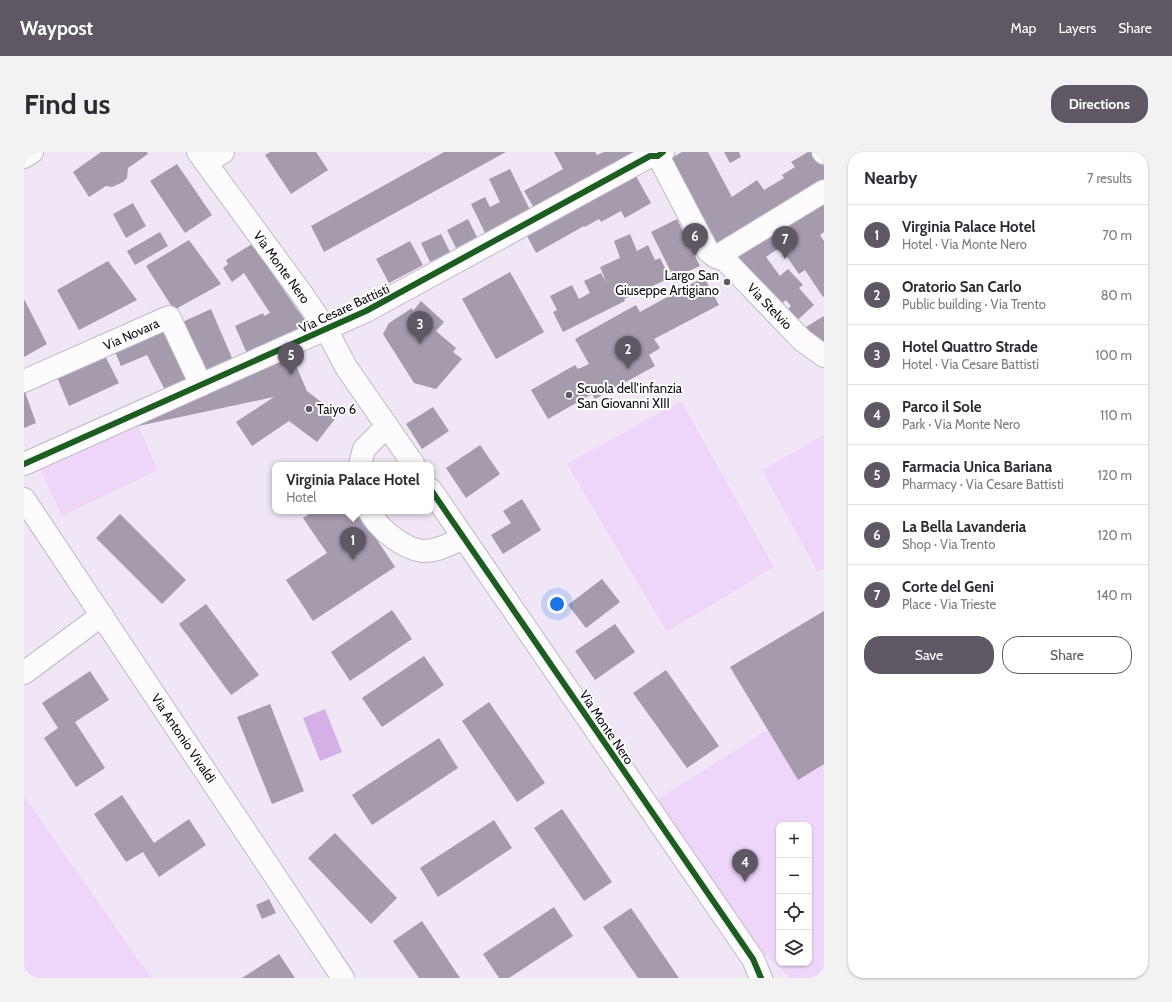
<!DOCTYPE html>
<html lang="en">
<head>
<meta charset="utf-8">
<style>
	:root { --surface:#fff; --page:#f2f2f3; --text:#2b2b33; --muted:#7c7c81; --line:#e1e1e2; --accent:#5f5864 }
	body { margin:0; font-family:Cabin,sans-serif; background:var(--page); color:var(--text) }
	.controls { position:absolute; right:12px; bottom:12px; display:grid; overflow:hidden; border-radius:8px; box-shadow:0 1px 3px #0004 }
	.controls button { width:36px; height:36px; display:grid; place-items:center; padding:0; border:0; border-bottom:1px solid var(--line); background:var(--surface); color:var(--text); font:20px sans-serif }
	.you { position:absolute; left:533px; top:452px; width:14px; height:14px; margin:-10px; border:3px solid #fff; border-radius:50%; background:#1a73e8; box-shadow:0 0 0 6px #1a73e833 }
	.badge { display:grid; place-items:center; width:26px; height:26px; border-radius:50%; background:var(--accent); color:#fff; font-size:13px; font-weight:700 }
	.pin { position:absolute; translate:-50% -33px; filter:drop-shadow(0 1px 2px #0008) }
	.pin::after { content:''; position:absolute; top:21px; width:14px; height:12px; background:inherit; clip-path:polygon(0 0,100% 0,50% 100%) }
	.popup { position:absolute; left:248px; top:310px; width:162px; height:52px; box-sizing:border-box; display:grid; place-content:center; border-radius:8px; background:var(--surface); filter:drop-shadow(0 1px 3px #0005); font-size:13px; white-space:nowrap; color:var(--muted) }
	.popup b { font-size:15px; color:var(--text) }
	.popup::after { content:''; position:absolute; left:50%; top:100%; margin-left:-8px; border:8px solid transparent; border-top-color:var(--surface) }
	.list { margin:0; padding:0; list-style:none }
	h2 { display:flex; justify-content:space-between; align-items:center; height:52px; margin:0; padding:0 16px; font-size:17px }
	h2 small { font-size:13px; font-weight:400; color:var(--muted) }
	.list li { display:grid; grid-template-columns:26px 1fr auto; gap:12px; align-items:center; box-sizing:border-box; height:60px; padding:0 16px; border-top:1px solid var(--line) }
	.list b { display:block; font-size:15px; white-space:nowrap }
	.list p { margin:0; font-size:13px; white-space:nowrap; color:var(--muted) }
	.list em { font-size:13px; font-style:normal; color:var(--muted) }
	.actions { display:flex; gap:8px; padding:12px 16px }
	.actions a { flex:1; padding:9px 0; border:1px solid var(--accent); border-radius:16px; text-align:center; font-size:14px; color:var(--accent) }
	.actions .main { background:var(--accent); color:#fff }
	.icon { flex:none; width:22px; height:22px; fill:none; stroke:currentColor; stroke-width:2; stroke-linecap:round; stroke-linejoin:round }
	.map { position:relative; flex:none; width:800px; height:826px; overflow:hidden; border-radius:16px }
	header { display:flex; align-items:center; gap:24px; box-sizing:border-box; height:56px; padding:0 20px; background:var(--accent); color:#fff }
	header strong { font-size:19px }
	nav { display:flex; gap:22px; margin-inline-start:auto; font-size:14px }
	.intro { display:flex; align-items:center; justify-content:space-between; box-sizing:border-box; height:96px; padding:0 24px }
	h1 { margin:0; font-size:28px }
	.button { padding:10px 18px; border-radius:16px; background:var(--accent); color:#fff; font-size:14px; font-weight:700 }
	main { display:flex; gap:24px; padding:0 24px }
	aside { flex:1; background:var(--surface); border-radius:16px; box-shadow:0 1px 3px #0004 }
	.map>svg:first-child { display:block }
	.green { fill:#edd6fa; fill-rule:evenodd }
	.water { fill:#d3b1e7 }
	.building { fill:#a69aad }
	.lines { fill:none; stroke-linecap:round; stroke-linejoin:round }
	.minor-casing { stroke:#c1b9c6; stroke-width:24 }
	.minor { stroke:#fdfbfe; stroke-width:22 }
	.cycleway-casing { stroke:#fff; stroke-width:8 }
	.cycleway { stroke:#1b5e20; stroke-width:6 }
	.poi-dot { fill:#5f5864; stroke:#fff; stroke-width:1.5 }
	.labels { text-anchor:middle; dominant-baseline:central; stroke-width:4; stroke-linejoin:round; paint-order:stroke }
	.street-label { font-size:13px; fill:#110b15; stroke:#fff }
	.poi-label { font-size:13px; fill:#110b15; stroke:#fff; text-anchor:start }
</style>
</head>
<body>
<header>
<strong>Waypost</strong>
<nav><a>Map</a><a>Layers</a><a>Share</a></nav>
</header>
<div class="intro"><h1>Find us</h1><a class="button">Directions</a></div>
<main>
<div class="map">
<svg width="800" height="826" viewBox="0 0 800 826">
	<rect width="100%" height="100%" fill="#f0e6f6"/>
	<g class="green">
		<path d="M657,249l93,166 -107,65 -100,-168z"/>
		<path d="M112,269l22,49 -96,46 -23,-49z"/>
		<path d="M800,283v134l-6,3 -56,-102z"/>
		<path d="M743,578l31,50 26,-16v214h-34l-42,-39 -91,-139zM755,673h30v138h-30z"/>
		<path d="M0,644l127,182h-127z"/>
	</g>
	<path class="water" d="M301,557l17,43 -22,9 -17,-43z"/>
	<g class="building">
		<path d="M77,0h46l1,2 -20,14 -1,10 -4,4 -11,5 -6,-1 -17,11 -16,-25z"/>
		<path d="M246,0h46l12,18 -37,24 -26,-39z"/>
		<path d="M420,0h62l-182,100 -13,-26z"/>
		<path d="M530,0h41l2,3 7,-3h35l-102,61 -13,-22 39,-22z"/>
		<path d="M658,0h26l24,45 25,-17 7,10 20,-12 -2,-3 13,-8 -4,-5 17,-10h8l8,7v24l-108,62 -48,-85z"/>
		<path d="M700,0h15l2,5 -11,6z"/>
		<path d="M153,12l35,51 -27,18 -35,-52z"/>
		<path d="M486,17l21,43 -45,23 -15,-31 14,-7 5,10 10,-5 -11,-23z"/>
		<path d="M612,24l15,27 -26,15 -4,-7 -20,11 -2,-3 -14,8 -1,-1 -48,27 -10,-19z"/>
		<path d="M109,51l13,23 -20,12 -13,-24z"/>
		<path d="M800,53v27l-4,3 4,6v55l-1,1 -18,-27 -6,4 -19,-27 -14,10 14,19 8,-7 15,16 -4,3 15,17 -20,18 -9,-11 6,-6 -5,-6 -8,7 -43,-51 72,-43z"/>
		<path d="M444,67l9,18 -21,11 -9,-18z"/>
		<path d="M653,67l23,47 -26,12 -23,-46z"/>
		<path d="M136,80l8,14 -33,19 -8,-14z"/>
		<path d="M417,82l9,18 -20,10 -9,-19z"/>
		<path d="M606,82l7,17 11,-6 7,15 5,-2 10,20 -46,21 1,2 -62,31 -10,-20 4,-2 -7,-14 22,-11 7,14 11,-6 -6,-12 17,-8 6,11 -7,-17 20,-9 -6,-17z"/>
		<path d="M165,88l32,44 -47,26 -28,-44z"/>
		<path d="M386,89l13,24 -34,18 -13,-24z"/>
		<path d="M228,92l54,78 -4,10 -54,24 -13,-30 28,-13 1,3 6,-3 -26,-40 -12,9 -9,-14 5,-4 -2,-4z"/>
		<path d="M84,109l29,39 -58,30 -22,-40z"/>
		<path d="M486,120l34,60 -48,27 -34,-60z"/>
		<path d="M680,125l15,28 -65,34 6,9 -11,7 6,11 -60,33 -3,-5 -44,25 -17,-29 44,-25 3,4 11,-5 -14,-25 61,-34 4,7z"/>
		<path d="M0,147l23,45 -23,13z"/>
		<path d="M397,149l23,21 -8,9 20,17 -3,4 9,7 -26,30 -22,-6 -31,-49 6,-11 23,-15 1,3z"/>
		<path d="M187,157l21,49 -34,15 -22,-48z"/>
		<path d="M800,164v29l-18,-18z"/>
		<path d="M136,171l28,55 -23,12 -18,-35 -26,11 -8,-19z"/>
		<path d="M78,198l17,33 -50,23 -14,-34z"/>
		<path d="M267,202l16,37 31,24 -21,27 -28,-21 -37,25 -16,-24 38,-25 -187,40z"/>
		<path d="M0,237l12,34 -12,5z"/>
		<path d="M409,255l16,24 -27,18 -16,-25z"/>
		<path d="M456,293l20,29 -34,24 -20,-30z"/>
		<path d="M498,347l19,31 -38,24 -12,-19 20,-12 -8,-12z"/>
		<path d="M290,359h44l37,56 -82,54 -27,-41 41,-27 -24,-35z"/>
		<path d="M96,362l66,66 -24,24 -66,-66z"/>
		<path d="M578,427l18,23 -34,26 -18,-23z"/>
		<path d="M182,452l53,71 -28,20 -52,-71z"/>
		<path d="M368,458l20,29 -62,42 -19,-29z"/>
		<path d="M800,459v153l-26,16 -68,-113z"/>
		<path d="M591,472l20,28 -40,28 -20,-29z"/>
		<path d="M400,504l20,29 -62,42 -20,-29z"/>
		<path d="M642,518l53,76 -32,22 -54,-75z"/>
		<path d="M66,519l19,29 -34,22 30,46 -29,19 -32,-49 14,-10 -16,-25z"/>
		<path d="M465,550l56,81 -28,19 -55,-81z"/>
		<path d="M246,552l34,87 -32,13 -35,-87z"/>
		<path d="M415,586l19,30 -86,57 -20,-30z"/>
		<path d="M98,643l32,48 35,-24 17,26 -47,32 -16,-25 -17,10 -32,-48z"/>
		<path d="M538,657l50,73 -28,19 -50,-73z"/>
		<path d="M470,668l18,28 -74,49 -18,-29z"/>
		<path d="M311,681l62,65 -26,26 -63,-66z"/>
		<path d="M245,747l7,14 -14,6 -6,-14z"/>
		<path d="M530,755l19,29 -64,42h-10l-16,-24z"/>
		<path d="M607,756l48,70h-41l-35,-51z"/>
		<path d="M398,769l38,57h-41l-26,-37z"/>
		<path d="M255,802l16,24h-53z"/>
	</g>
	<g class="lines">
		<defs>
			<g id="minor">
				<path d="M174,0l104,142 24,35 20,38 68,98"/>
				<path d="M633,0l1,4 50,95 5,4 13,6 76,79 22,16"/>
				<path d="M799,0l1,1"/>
				<path d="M0,5l8,-5"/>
				<path d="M182,11l17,-11"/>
				<path d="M692,105l108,-66"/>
				<path d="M0,229l145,-64 32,68"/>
				<path d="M0,312l342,-153 284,-155h8l5,-4"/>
				<path d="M336,313l4,-16 23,-23"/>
				<path d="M407,338l322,469 8,19"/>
				<path d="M0,347l319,479"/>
				<path d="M345,359c9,17 34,38 54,40 14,1 28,-8 41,-13"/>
				<path d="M0,521l78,-58"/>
			</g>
		</defs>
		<use href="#minor" class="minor-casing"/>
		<use href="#minor" class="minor"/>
		<defs>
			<g id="cycleway">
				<path d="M0,312l342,-153 284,-155h8l5,-4"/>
				<path d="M407,338l322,469 8,19"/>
			</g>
		</defs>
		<use href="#cycleway" class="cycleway-casing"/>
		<use href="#cycleway" class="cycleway"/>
	</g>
	<g class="poi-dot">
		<circle cx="703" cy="130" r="4"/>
		<circle cx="545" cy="243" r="4"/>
		<circle cx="285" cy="257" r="4"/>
	</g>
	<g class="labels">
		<g class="street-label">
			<text transform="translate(258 115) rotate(54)">Via Monte Nero</text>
			<text transform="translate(746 154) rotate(46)">Via Stelvio</text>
			<text transform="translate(320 156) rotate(-25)">Via Cesare Battisti</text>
			<text transform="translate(107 182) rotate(-24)">Via Novara</text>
			<text transform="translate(583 575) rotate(56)">Via Monte Nero</text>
			<text transform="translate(160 586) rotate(56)">Via Antonio Vivaldi</text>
		</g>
		<g class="poi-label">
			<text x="695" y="123" text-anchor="end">Largo San<tspan x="695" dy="15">Giuseppe Artigiano</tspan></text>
			<text x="553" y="236">Scuola dell'infanzia<tspan x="553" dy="15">San Giovanni XIII</tspan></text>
			<text x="293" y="257">Taiyo 6</text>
		</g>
	</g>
</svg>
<div class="controls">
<button>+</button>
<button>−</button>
<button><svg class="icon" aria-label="locate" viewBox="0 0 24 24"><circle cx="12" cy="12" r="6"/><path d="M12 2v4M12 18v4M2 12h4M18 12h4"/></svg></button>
<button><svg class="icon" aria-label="layers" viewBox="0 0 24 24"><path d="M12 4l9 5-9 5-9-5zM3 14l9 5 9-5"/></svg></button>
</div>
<div class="you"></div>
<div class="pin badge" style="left:329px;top:408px">1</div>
<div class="popup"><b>Virginia Palace Hotel</b>Hotel</div>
<div class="pin badge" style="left:604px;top:217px">2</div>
<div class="pin badge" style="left:396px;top:192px">3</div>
<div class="pin badge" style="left:721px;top:730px">4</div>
<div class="pin badge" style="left:267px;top:223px">5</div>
<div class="pin badge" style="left:671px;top:104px">6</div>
<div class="pin badge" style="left:761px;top:107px">7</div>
</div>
<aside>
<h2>Nearby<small>7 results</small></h2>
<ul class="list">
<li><span class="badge">1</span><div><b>Virginia Palace Hotel</b><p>Hotel · Via Monte Nero</p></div><em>70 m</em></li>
<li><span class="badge">2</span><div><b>Oratorio San Carlo</b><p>Public building · Via Trento</p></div><em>80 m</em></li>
<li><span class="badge">3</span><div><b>Hotel Quattro Strade</b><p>Hotel · Via Cesare Battisti</p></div><em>100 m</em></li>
<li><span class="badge">4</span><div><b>Parco il Sole</b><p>Park · Via Monte Nero</p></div><em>110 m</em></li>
<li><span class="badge">5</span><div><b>Farmacia Unica Bariana</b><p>Pharmacy · Via Cesare Battisti</p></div><em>120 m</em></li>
<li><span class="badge">6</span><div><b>La Bella Lavanderia</b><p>Shop · Via Trento</p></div><em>120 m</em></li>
<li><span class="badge">7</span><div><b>Corte del Geni</b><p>Place · Via Trieste</p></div><em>140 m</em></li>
</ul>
<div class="actions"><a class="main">Save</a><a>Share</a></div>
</aside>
</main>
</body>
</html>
